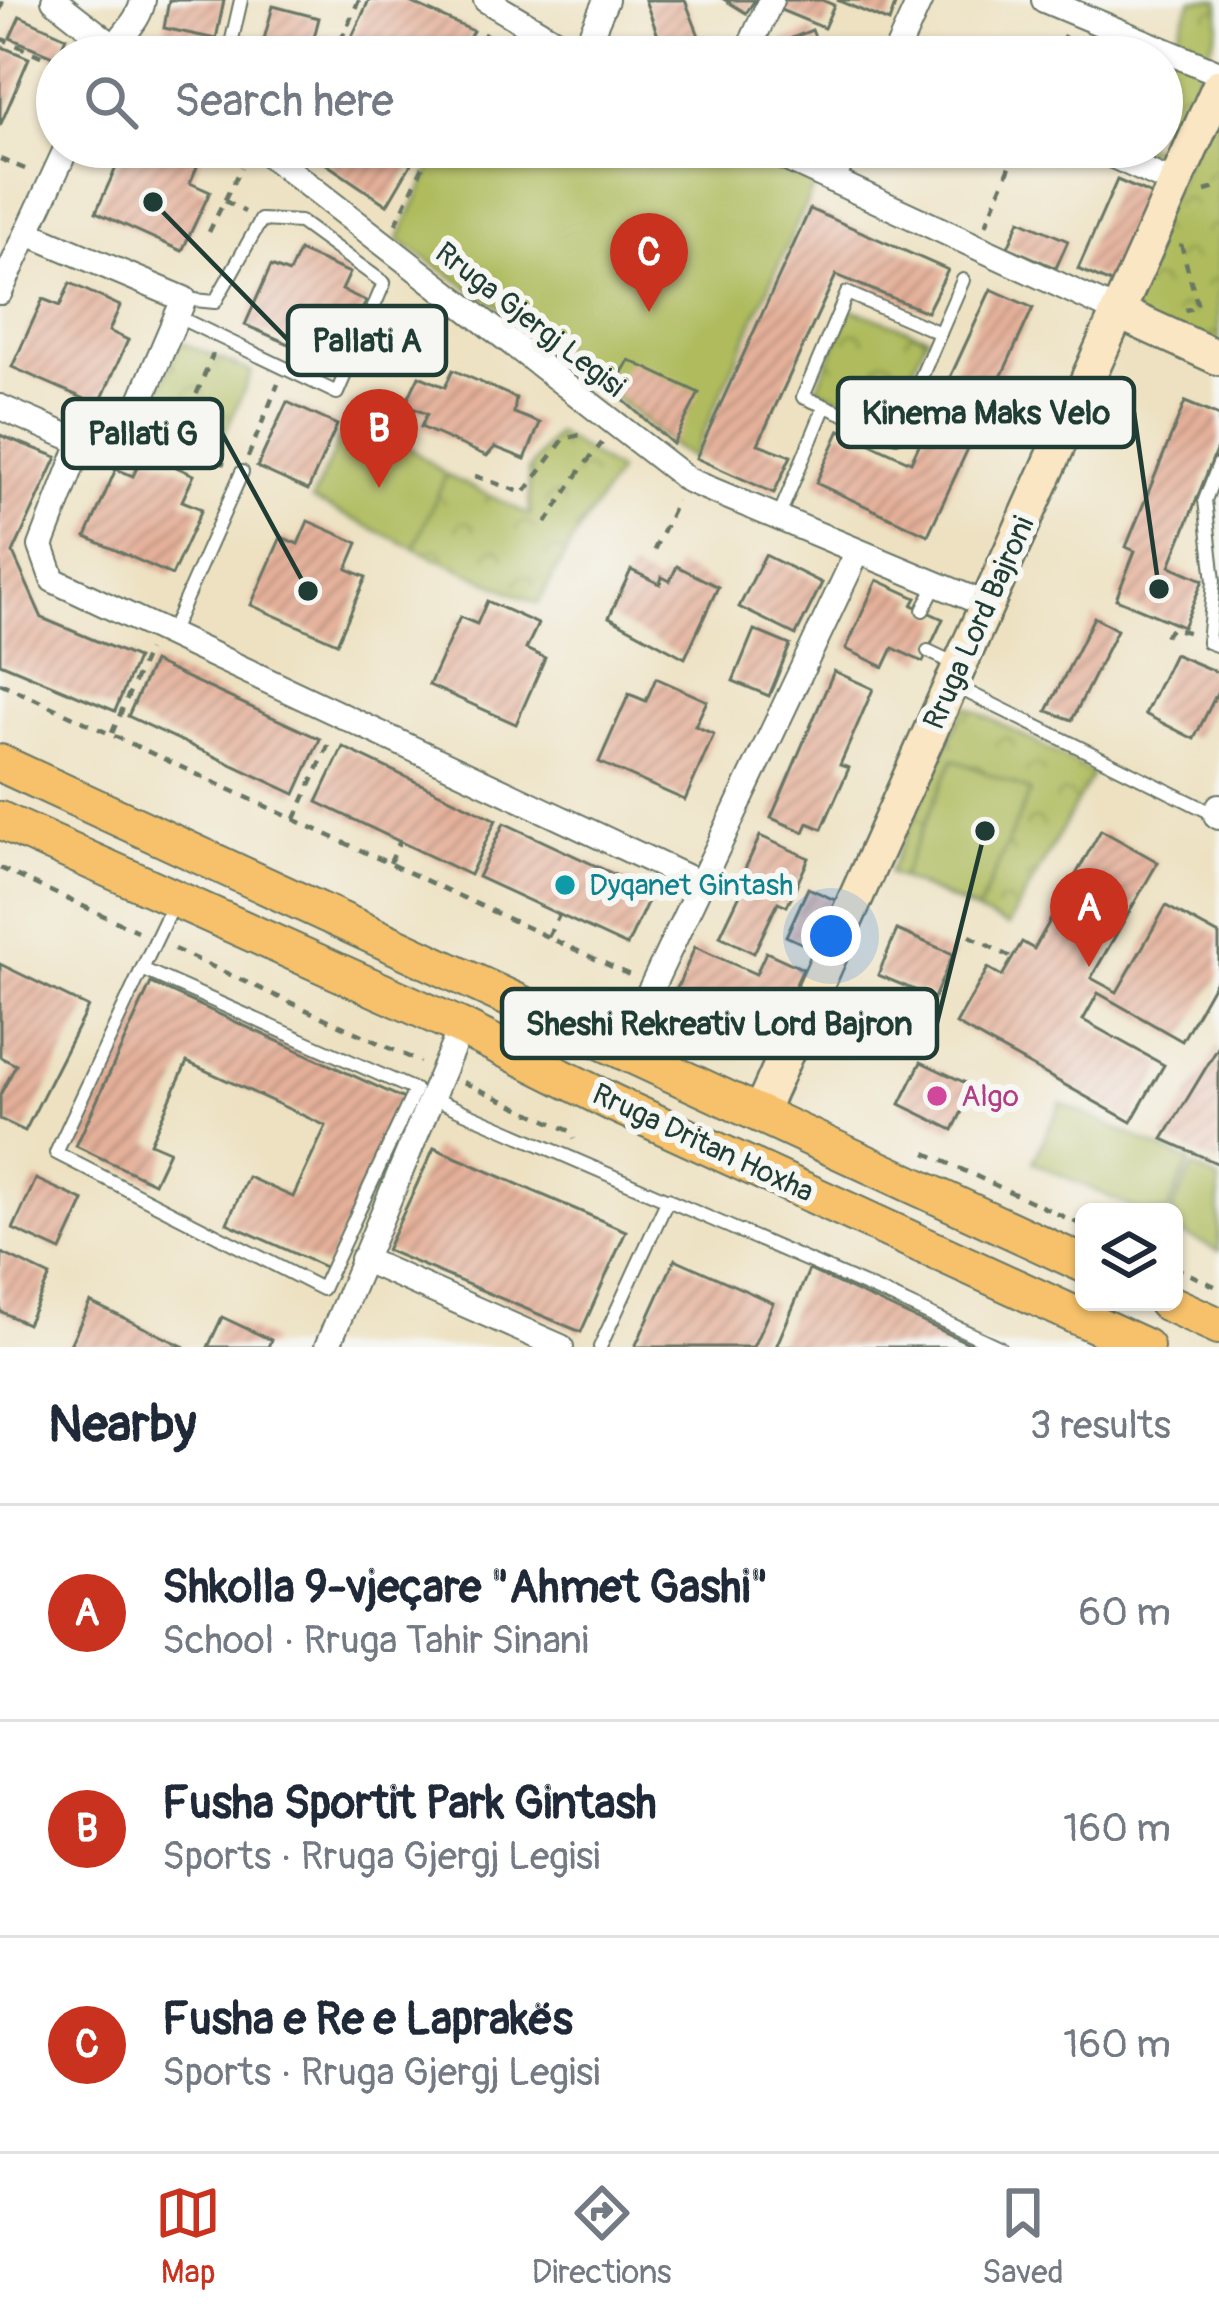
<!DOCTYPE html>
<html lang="en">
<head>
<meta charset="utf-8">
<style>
	:root { --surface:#fff; --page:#f2f2f3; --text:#1f2937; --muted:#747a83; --line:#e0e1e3; --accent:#c8321e }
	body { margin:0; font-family:Pangolin,sans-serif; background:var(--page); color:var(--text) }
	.controls { position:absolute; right:36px; bottom:36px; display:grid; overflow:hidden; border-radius:18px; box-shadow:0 3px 9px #0004 }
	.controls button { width:108px; height:108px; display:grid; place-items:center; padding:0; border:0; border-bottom:3px solid var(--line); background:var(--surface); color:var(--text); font:60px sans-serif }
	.you { position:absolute; left:831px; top:936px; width:42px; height:42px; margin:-30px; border:9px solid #fff; border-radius:50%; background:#1a73e8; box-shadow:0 0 0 18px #1a73e833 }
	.badge { display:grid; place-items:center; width:78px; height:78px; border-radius:50%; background:var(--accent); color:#fff; font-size:39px; font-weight:700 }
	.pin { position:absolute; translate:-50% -99px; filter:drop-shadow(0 3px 6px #0008) }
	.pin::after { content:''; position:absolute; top:63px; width:42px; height:36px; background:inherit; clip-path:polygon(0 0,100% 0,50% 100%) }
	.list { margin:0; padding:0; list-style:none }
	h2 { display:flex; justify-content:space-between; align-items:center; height:156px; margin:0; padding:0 48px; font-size:51px }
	h2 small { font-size:39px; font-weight:400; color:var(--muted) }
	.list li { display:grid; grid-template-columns:78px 1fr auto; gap:36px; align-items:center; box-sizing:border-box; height:216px; padding:0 48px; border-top:3px solid var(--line) }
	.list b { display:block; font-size:45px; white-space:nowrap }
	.list p { margin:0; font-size:39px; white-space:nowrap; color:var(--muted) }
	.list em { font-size:39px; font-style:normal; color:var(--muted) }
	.icon { flex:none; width:66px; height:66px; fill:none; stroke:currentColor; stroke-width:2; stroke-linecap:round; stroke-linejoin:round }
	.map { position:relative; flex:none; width:1219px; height:1347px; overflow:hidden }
	.search { position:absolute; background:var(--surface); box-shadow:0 3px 9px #0004; left:36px; right:36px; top:36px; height:132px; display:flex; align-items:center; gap:30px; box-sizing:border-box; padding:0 42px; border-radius:66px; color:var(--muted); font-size:45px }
	.sheet { height:804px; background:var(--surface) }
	nav { display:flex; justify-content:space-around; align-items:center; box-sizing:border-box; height:168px; border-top:3px solid var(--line); background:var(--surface); font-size:33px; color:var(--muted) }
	nav a { display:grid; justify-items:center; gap:6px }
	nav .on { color:var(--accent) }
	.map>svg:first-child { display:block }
	.park { fill:url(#park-crowns); stroke:#677c48; stroke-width:3 }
	.garden { fill:#afbb5d; stroke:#677c48; stroke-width:3 }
	.building { fill:url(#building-hatch) }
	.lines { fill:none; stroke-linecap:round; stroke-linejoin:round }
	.lane-casing { stroke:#677665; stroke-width:16 }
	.street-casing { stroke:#677665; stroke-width:28 }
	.secondary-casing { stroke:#677665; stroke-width:38 }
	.primary-casing { stroke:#677665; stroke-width:40 }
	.path { stroke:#677665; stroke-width:4.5; stroke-dasharray:9 9; stroke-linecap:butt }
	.lane { stroke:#fff; stroke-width:12 }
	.street { stroke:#fff; stroke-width:24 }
	.secondary { stroke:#fbe6c4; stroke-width:33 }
	.primary { stroke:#f6c16b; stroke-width:36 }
	.culture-dot { fill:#0f9aa8; stroke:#f6f6f2; stroke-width:4.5 }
	.hotel-dot { fill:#d1479c; stroke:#f6f6f2; stroke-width:4.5 }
	.labels { text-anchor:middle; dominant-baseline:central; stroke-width:12; stroke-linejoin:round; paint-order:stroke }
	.street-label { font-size:30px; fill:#1f3d34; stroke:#f6f6f2 }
	.culture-label { font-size:30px; fill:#0d838f; stroke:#f6f6f2; text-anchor:start }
	.hotel-label { font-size:30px; fill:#b23c85; stroke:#f6f6f2; text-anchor:start }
	.leader { fill:none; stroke:#1f3d34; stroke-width:4.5 }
	.callout-dot { fill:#1f3d34; stroke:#f6f6f2; stroke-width:4.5 }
	.callout { fill:#f6f6f2; stroke:#1f3d34; stroke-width:4.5 }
	.callout-label { font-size:33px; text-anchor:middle; font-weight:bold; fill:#1f3d34 }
</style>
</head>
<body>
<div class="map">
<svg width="1219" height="1347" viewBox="0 0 1219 1347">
	<defs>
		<pattern id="park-crowns" width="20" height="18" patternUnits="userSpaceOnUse" patternTransform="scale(3)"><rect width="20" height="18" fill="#afbb5d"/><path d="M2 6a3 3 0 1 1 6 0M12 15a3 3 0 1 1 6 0" fill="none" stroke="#8e994e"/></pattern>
		<pattern id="building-hatch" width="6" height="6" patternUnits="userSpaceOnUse" patternTransform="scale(3)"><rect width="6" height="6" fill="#e5b09a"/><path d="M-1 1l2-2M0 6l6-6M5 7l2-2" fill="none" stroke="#b9907e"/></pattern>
	</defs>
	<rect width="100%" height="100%" fill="#f6f6f2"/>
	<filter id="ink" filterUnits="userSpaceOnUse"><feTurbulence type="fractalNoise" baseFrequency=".00833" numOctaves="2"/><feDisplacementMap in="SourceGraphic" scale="24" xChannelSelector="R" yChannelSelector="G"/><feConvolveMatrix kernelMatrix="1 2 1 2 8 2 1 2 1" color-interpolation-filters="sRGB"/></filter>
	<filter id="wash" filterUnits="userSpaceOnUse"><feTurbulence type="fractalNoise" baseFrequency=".004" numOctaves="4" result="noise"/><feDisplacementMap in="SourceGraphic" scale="48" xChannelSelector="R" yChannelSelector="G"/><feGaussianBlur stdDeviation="2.7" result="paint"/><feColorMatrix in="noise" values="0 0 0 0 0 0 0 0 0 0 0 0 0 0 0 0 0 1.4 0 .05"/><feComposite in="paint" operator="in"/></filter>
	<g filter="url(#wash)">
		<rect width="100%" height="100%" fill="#ede1c1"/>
		<g class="park">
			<path d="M1192,0h27v26l-62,150 -34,-16 6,-13h33v-77z"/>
			<path d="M1219,86v272l-101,-46z"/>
			<path d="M851,309l76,27 -36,83 -74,-31z"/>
			<path d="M180,342l72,30 -36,81 -70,-31z"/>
			<path d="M556,433l62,39 -43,65 -37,67 -124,-56 32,-73 84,40 -2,-44z"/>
			<path d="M965,705l128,68 -85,153 -119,-53z"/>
		</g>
		<g class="garden">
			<path d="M441,147h289l85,37 -123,274 -18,-11 -68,-57 -53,-51 -72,-43 -83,-56z"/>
			<path d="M354,406l92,69 -32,73 -102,-48z"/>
			<path d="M953,759l77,32 -52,120 -77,-33z"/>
			<path d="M1061,1103l129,59 -23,50h-25l-109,-50z"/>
			<path d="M1193,1167l26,13v71l-45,-21v-18h-3z"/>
		</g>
		<g id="blocks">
			<g class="building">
				<path d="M169,0h55l-8,39 -52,-11z"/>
				<path d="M369,0h36l68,31 -15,26h-102l-11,-5z"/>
				<path d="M645,0h40l21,54 -6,3h-16l-7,-11 -13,6z"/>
				<path d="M725,0h30l-9,13z"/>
				<path d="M782,0h40l12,5 -10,23 -46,-19z"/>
				<path d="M837,0h55l4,2 -7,20z"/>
				<path d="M273,6l46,12 -10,39h-37l-12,-3z"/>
				<path d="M20,16l46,21 -9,21 -47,-20z"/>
				<path d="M812,30l11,27h-78z"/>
				<path d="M0,46l29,12 -29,68z"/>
				<path d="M149,147h23l28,13 -10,23 20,9 -28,59 -86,-39 28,-62 20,9z"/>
				<path d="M327,147h94l-34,58 -68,-46z"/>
				<path d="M1117,180l35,15 -39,89 -35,-15z"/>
				<path d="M810,209l138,61 -21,42 -91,-37 -78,169 33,12 -17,37 -78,-35z"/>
				<path d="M1020,220l48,21 -12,27 -48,-21z"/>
				<path d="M299,251l51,22 -8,17 24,11 -28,64 -93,-40 26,-59 18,7z"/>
				<path d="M70,283l50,23 -11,25 19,9 -29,65 -87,-38 31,-68 17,7z"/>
				<path d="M991,289l42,19 -105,227 -112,-52 24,-53 71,32z"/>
				<path d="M629,360l70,33 -26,51 -61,-54z"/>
				<path d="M453,370l63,28 -2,15 26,10 -15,36 -30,-12 -8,9 -66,-29 6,-13 -22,-9 14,-29 26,11z"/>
				<path d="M287,402l50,23 -29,65 -51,-23z"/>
				<path d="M1185,402l34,14v27l-49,123 33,14 -20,47 -67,-28 19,-48 -9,-4z"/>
				<path d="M0,435l57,22 -44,96 29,65 95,40 -22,53 -115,-48z"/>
				<path d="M144,453l50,22 -12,26 20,8 -30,66 -86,-38 30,-68 17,7z"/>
				<path d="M308,521l50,22 -11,26 19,8 -29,66 -86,-38 30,-68 17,7z"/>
				<path d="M765,555l57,28 -26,52 -57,-28z"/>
				<path d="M677,566l41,21 -33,71 -76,-41 22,-47 29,14 2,-7 8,4z"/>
				<path d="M877,580l39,18 -4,7 31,14 -20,43 -30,-14 -9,19 -38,-18z"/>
				<path d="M487,601l51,23 -12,25 19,9 -29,66 -87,-39 31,-68 17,7z"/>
				<path d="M1094,617l23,13 -45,90 -25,-9z"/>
				<path d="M754,630l36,15 -21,51 -36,-15z"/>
				<path d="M1174,654l45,19v16l-25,50 -49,-25z"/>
				<path d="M153,662l167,77 -25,55 -167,-78z"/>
				<path d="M834,671l39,18 -33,76 9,3 -27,61 -14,-6 -4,9 -33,-14z"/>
				<path d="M656,678l51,23 -12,25 19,8 -29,66 -86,-38 30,-68 17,7z"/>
				<path d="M343,747l153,73 -26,55 -153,-73z"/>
				<path d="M504,823l148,69 -25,54 -149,-69z"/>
				<path d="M1101,830l57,32 -67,116 26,14 49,-86 53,29v40l-37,66 -84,-48 -15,27 81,45 -33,57 -175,-98 32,-56 14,8 20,-34 12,7z"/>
				<path d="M760,836l49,22 -22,48 -9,-4 -24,51 -34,-17 24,-50 -6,-2z"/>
				<path d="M808,888l38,17 -23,48 -37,-17z"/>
				<path d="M897,930l56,24 -19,44 -56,-23z"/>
				<path d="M695,947l61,27 10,-22 37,17 -35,76 -97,-43z"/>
				<path d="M0,964l88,43 -63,124 -25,-12v-24l16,-30 -16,-8z"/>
				<path d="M151,983l253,116 -77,169 -100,-45 21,-46 45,20 33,-71 -139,-64 -37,81 19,8 -15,32 -78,-37z"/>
				<path d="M1219,1046v118l-56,-25z"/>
				<path d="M921,1062l53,25 -21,43 -53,-26z"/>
				<path d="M434,1148l192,83 -45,101 -195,-82z"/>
				<path d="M36,1179l48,22 -23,50 -48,-22z"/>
				<path d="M2,1253l48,23 -23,48 -27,-13z"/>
				<path d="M675,1259l98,44 -20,44h-118z"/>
				<path d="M809,1270l168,77h-201z"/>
				<path d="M90,1302l95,45h-116z"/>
				<path d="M222,1317l49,23 -3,7h-60z"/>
			</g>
		</g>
	</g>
	<g filter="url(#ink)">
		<use href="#blocks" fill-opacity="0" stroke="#677665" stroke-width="3"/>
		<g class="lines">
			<defs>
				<g id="lane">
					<path d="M228,57l13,-57"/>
					<path d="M178,317l159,76 47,-110 -84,-61 -39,-2 -46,82 -31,-3"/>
					<path d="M940,333l23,-53"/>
					<path d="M1219,464l-14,36 9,81 -6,61 11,4"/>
					<path d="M778,518l47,-112 71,30 44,-103 -93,-40 -44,104 22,9"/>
					<path d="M923,610l13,-25"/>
					<path d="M170,634l72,-162"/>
					<path d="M928,651l32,15"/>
					<path d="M953,685l263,130"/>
					<path d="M142,969l-86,184 266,136 93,-199 -273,-121 32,-67"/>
					<path d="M432,1098l462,200 105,49"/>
					<path d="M600,1347l68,-148"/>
				</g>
				<g id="street">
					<path d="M54,0l73,57"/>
					<path d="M486,0l96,57"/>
					<path d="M1044,0l175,73"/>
					<path d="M109,57c10,-22 30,-33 34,-57"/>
					<path d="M581,57l25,-57"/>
					<path d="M745,57l26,-57"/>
					<path d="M894,57l26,-57"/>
					<path d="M259,147l429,333 299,125"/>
					<path d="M761,147l357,165"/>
					<path d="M1093,147l82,37"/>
					<path d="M832,180l17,-33"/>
					<path d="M0,292l67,-145"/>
					<path d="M0,407l81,35 49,-16 54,-127 -156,-66"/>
					<path d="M81,442l-40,104 12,34 648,304"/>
					<path d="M1219,806l-3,9 3,2"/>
					<path d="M622,1050l235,-497"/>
					<path d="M362,1259l199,88"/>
					<path d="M327,1347l134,-320"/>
				</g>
				<g id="secondary">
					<path d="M1118,312l101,46"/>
					<path d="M759,1114l460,-1028"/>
				</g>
				<g id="primary">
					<path d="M0,763l1084,501"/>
					<path d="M0,820l461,207 152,76 532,244"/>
					<path d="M1166,1302l53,24"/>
				</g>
			</defs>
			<use href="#lane" class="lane-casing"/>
			<use href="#street" class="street-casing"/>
			<use href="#secondary" class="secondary-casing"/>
			<use href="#primary" class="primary-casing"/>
			<g class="path">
				<path d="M0,10l3,-10"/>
				<path d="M0,38l57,25"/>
				<path d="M333,57l26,-57"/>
				<path d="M474,57l13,-27"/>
				<path d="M1055,57l10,-22"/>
				<path d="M0,159l30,12"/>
				<path d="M1205,191l14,-4"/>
				<path d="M225,201l20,11"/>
				<path d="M396,224l36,-77"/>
				<path d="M986,225l32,-78"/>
				<path d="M209,232l32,-65"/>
				<path d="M1181,244l17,63 -13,3"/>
				<path d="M152,434l73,30"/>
				<path d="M176,444l37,-90"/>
				<path d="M248,457l30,-73"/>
				<path d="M475,476l49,17 40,-54 24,-6"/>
				<path d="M546,523l36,-55 20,-25"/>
				<path d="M654,550l23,-49"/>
				<path d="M1165,636l7,-8 19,5"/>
				<path d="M0,683l632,293"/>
				<path d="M112,733l36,-83"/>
				<path d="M295,819l37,-82"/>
				<path d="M390,863l10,-22"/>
				<path d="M0,868l137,63"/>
				<path d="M970,936l42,22"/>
				<path d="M548,937l11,-22"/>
				<path d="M174,949l246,113"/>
				<path d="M463,1082l107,49 4,8"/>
				<path d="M926,1153l158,73"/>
				<path d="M1174,1267l45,21"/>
			</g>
			<use href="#lane" class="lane"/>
			<use href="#street" class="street"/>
			<use href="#secondary" class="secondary"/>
			<use href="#primary" class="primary"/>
		</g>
	</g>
	<circle class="culture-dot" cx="565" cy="885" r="12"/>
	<circle class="hotel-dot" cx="937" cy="1096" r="12"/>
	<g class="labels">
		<g class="street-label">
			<text transform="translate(530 320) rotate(38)">Rruga Gjergj Legisi</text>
			<text transform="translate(979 623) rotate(-66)">Rruga Lord Bajroni</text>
			<text transform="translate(703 1143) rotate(25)">Rruga Dritan Hoxha</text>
		</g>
		<g class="culture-label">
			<text x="589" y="885">Dyqanet Gintash</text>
		</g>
		<g class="hotel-label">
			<text x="961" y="1096">Algo</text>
		</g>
	</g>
	<path class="leader" d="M153 202L288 340M1159 589L1134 412M308 591L222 433M985 831L937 1023"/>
	<g class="callout-dot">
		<circle cx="153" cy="202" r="12"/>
		<circle cx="1159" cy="589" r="12"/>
		<circle cx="308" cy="591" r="12"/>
		<circle cx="985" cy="831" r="12"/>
	</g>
	<g class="callout">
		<rect x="288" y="306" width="158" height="69" rx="12"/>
		<rect x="838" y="378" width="296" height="69" rx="12"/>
		<rect x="63" y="399" width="159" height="69" rx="12"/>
		<rect x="502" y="989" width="435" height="69" rx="12"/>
	</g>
	<g class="callout-label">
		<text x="367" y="352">Pallati A</text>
		<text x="986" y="424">Kinema Maks Velo</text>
		<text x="143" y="445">Pallati G</text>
		<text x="719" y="1035">Sheshi Rekreativ Lord Bajron</text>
	</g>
</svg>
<div class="controls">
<button><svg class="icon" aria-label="layers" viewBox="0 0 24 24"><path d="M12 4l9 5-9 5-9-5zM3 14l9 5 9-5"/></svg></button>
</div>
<div class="you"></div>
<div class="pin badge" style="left:1089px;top:967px">A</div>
<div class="pin badge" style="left:379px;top:488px">B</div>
<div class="pin badge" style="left:649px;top:312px">C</div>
<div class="search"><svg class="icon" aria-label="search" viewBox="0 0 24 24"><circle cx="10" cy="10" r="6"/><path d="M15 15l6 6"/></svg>Search here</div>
</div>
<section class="sheet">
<h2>Nearby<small>3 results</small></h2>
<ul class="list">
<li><span class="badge">A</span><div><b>Shkolla 9-vjeçare &quot;Ahmet Gashi&quot;</b><p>School · Rruga Tahir Sinani</p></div><em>60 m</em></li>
<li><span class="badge">B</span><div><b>Fusha Sportit Park Gintash</b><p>Sports · Rruga Gjergj Legisi</p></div><em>160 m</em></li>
<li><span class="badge">C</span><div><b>Fusha e Re e Laprakës</b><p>Sports · Rruga Gjergj Legisi</p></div><em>160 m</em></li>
</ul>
</section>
<nav>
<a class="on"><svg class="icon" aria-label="map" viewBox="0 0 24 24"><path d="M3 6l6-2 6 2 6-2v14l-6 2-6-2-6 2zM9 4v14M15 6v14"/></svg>Map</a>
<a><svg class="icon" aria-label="directions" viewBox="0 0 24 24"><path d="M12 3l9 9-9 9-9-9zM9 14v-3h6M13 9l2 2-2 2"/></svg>Directions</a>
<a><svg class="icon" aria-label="saved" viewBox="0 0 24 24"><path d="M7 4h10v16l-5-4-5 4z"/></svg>Saved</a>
</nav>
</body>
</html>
